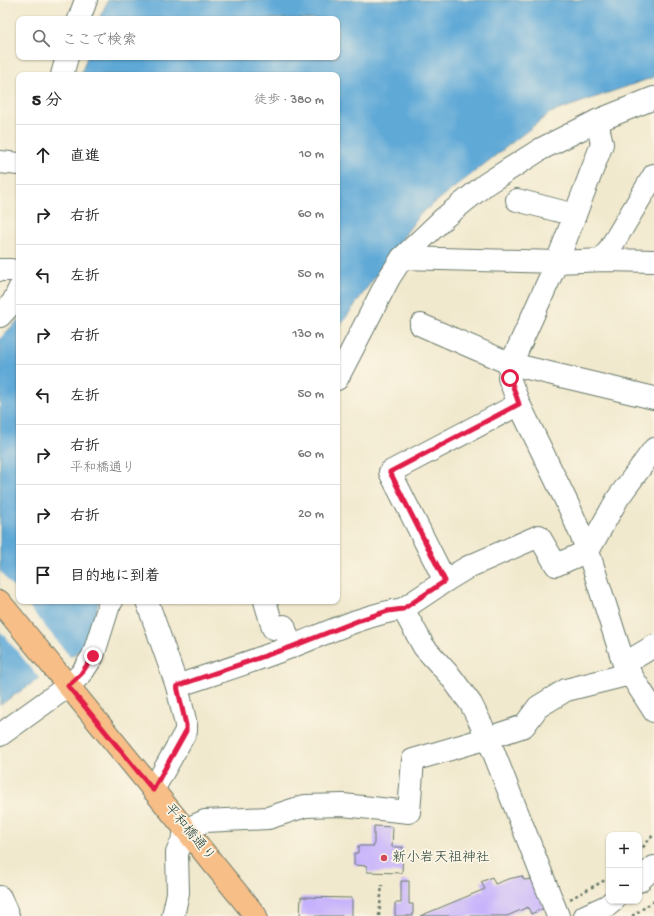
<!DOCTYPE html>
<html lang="ja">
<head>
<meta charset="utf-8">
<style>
	:root { --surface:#fff; --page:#f6f6f6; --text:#222; --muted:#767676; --line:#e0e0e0 }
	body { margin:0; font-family:"Gochi Hand","Klee One",sans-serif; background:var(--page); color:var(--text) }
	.controls { position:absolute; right:12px; bottom:12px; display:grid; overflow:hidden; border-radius:8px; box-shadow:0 1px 3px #0004 }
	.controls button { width:36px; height:36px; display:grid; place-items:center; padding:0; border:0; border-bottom:1px solid var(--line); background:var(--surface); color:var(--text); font:20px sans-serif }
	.stop { position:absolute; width:12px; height:12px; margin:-9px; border:3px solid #e11d48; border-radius:50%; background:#fff }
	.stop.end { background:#e11d48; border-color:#fff; box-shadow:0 1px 4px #0008 }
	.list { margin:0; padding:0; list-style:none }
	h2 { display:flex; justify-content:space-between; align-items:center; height:52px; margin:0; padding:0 16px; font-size:17px }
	h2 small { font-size:13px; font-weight:400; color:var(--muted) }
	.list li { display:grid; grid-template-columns:26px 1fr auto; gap:12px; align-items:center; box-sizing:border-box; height:60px; padding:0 16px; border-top:1px solid var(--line) }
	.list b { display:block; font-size:15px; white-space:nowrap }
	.list p { margin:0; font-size:13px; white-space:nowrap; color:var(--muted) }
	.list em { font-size:13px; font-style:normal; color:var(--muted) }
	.icon { flex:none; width:22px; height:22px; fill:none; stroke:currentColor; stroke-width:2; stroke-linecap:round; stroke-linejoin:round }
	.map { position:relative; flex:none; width:654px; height:916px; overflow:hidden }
	.search { position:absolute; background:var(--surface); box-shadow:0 1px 3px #0004; left:16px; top:16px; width:324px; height:44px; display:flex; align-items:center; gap:10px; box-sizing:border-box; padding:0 14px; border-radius:8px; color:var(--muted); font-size:15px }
	.panel { position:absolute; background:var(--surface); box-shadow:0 1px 3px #0004; left:16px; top:72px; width:324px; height:532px; border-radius:8px }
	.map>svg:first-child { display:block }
	.water { fill:#5fa9d7; stroke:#3f7386 }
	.pier { fill:#f1e9ce }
	.building { fill:#c6b2fc }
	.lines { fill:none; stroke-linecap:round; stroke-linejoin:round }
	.minor-casing { stroke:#68796a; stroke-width:24 }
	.major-casing { stroke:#68796a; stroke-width:24 }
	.path { stroke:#68796a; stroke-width:2.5; stroke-dasharray:3 3; stroke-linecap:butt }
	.minor { stroke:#fff; stroke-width:22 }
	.major { stroke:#f7be87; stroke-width:22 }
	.route { stroke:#e11d48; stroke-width:5 }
	.poi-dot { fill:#d1495b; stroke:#fcf5e5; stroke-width:1.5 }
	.labels { text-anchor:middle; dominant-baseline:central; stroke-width:3.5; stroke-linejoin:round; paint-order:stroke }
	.street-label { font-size:14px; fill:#1f3d34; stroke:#fcf5e5 }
	.poi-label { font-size:14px; fill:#1f3d34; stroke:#fcf5e5; text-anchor:start }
</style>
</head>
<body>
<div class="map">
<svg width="654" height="916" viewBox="0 0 654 916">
	<rect width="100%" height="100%" fill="#fcf5e5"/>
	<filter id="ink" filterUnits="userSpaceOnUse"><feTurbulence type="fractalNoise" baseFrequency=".025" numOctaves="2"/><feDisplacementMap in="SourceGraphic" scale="8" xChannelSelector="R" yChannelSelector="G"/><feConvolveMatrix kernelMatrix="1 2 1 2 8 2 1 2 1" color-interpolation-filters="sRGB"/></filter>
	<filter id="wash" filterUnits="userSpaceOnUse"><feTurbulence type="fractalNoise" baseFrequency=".012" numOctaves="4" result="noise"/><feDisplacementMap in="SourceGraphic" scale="16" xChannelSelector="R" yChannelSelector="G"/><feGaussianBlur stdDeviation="0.9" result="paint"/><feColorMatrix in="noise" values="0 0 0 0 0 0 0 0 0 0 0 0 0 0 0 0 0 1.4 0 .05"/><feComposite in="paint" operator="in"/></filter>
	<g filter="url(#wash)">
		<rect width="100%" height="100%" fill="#f1e9ce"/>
		<g class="water">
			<path d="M108,0h546v77l-104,36 -131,102 -82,115v-255h-256l6,-18h250v-38h-238z"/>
			<path d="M19,319v282h80l-10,43 -89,61v-366z"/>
		</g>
		<path class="pier" d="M0,571l19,24v6h5l48,58 -31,21 -41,-49z"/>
		<g id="blocks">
			<g class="building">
				<path d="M374,826l19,1 -1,20h11l-1,26 -35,-1v-6l-13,-1v-12h4v-7h16z"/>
				<path d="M522,876l2,4 9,-1 12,29 -14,6 -3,-7 -21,9h-87l65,-27 -4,-7 11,-5 3,7 13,-5z"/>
				<path d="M401,881h8v23h4v12h-18v-13h6z"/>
				<path d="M301,897l51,1v18h-52z"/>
			</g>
		</g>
	</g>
	<g filter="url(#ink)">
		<use href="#blocks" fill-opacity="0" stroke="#68796a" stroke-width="1"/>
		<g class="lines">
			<defs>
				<g id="minor">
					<path d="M79,19l7,-19"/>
					<path d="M62,75l5,-18"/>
					<path d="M597,121l5,23 -45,118 -46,102 -2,14 10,26 51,105 18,42 36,113 30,47"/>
					<path d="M0,162l19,2"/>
					<path d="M517,200l58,15"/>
					<path d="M402,258l155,4 48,-2 49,1"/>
					<path d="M605,260l1,-5 48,-80"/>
					<path d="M0,270h11"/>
					<path d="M0,316l13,-14 6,-13"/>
					<path d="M421,325l90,39 143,34"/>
					<path d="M337,379l52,-101 13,-20 42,-40 42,-34 55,-35 56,-28 57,-23"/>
					<path d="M445,581l-55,-109 129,-68"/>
					<path d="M147,601l30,85"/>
					<path d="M265,601l8,27 11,-2 7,21"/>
					<path d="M403,609l42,-28 23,-14 71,-31 17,29 32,-14 30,-53 36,-49"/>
					<path d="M624,664l30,-18"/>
					<path d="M0,735l68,-49 13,-12 12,-18 16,-51 3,-4"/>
					<path d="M153,790l33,-59v-6l-9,-39c38,-13 78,-25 116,-40 36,-14 71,-31 110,-37l21,38 27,30 20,27 17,34 70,178"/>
					<path d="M639,881l15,-14"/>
					<path d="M0,897l8,19"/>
					<path d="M173,916l5,-23 -1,-40 10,-24 18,-8 63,-3 37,-12 38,-1 66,7 4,-52 75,-22 36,-12 14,-19 28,-17 64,-16"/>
					<path d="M585,916l22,-10 6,-5"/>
				</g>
				<path id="major" d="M0,602l256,314"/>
			</defs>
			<use href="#minor" class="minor-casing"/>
			<use href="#major" class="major-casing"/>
			<g class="path">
				<path d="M639,852l15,-18"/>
				<path d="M570,899l39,-21"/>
				<path d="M379,916l3,-31"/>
				<path d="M632,916l22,-15"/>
			</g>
			<use href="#minor" class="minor"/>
			<use href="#major" class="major"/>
		</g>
	</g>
	<g class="lines" filter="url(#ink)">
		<path class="route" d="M93,656l-12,18 -13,12 85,104 33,-59v-6l-9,-39 114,-39 69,-27 28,-9 15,-2 42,-28 -55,-109 129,-68 -9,-26"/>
	</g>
	<circle class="poi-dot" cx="384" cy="858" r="4"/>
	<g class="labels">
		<g class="street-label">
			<text transform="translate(189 833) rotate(50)">平和橋通り</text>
		</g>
		<g class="poi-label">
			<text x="392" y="858">新小岩天祖神社</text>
		</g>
	</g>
</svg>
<div class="controls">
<button>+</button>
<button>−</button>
</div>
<div class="stop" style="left:510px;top:378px"></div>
<div class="stop end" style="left:93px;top:656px"></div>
<div class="search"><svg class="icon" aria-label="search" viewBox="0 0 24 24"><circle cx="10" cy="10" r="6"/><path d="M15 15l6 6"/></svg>ここで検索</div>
<section class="panel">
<h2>5 分<small>徒歩 · 380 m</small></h2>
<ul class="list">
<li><svg class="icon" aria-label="ahead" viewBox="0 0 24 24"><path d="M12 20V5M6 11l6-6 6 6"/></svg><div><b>直進</b></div><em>10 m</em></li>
<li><svg class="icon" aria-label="right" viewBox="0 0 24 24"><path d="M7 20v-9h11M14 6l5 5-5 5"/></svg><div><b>右折</b></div><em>60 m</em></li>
<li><svg class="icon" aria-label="left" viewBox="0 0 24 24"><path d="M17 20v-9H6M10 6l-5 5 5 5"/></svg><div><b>左折</b></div><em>50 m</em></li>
<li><svg class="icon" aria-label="right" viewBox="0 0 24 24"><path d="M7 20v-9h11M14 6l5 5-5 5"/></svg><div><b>右折</b></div><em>130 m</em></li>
<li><svg class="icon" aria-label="left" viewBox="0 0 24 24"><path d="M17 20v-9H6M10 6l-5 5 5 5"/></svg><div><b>左折</b></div><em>50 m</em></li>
<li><svg class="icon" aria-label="right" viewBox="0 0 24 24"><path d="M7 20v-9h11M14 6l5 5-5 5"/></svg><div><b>右折</b><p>平和橋通り</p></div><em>60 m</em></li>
<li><svg class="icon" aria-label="right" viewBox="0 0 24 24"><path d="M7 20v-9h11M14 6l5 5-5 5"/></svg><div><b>右折</b></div><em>20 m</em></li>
<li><svg class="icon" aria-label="arrive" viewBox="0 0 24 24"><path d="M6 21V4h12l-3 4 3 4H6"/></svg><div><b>目的地に到着</b></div></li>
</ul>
</section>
</div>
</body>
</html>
